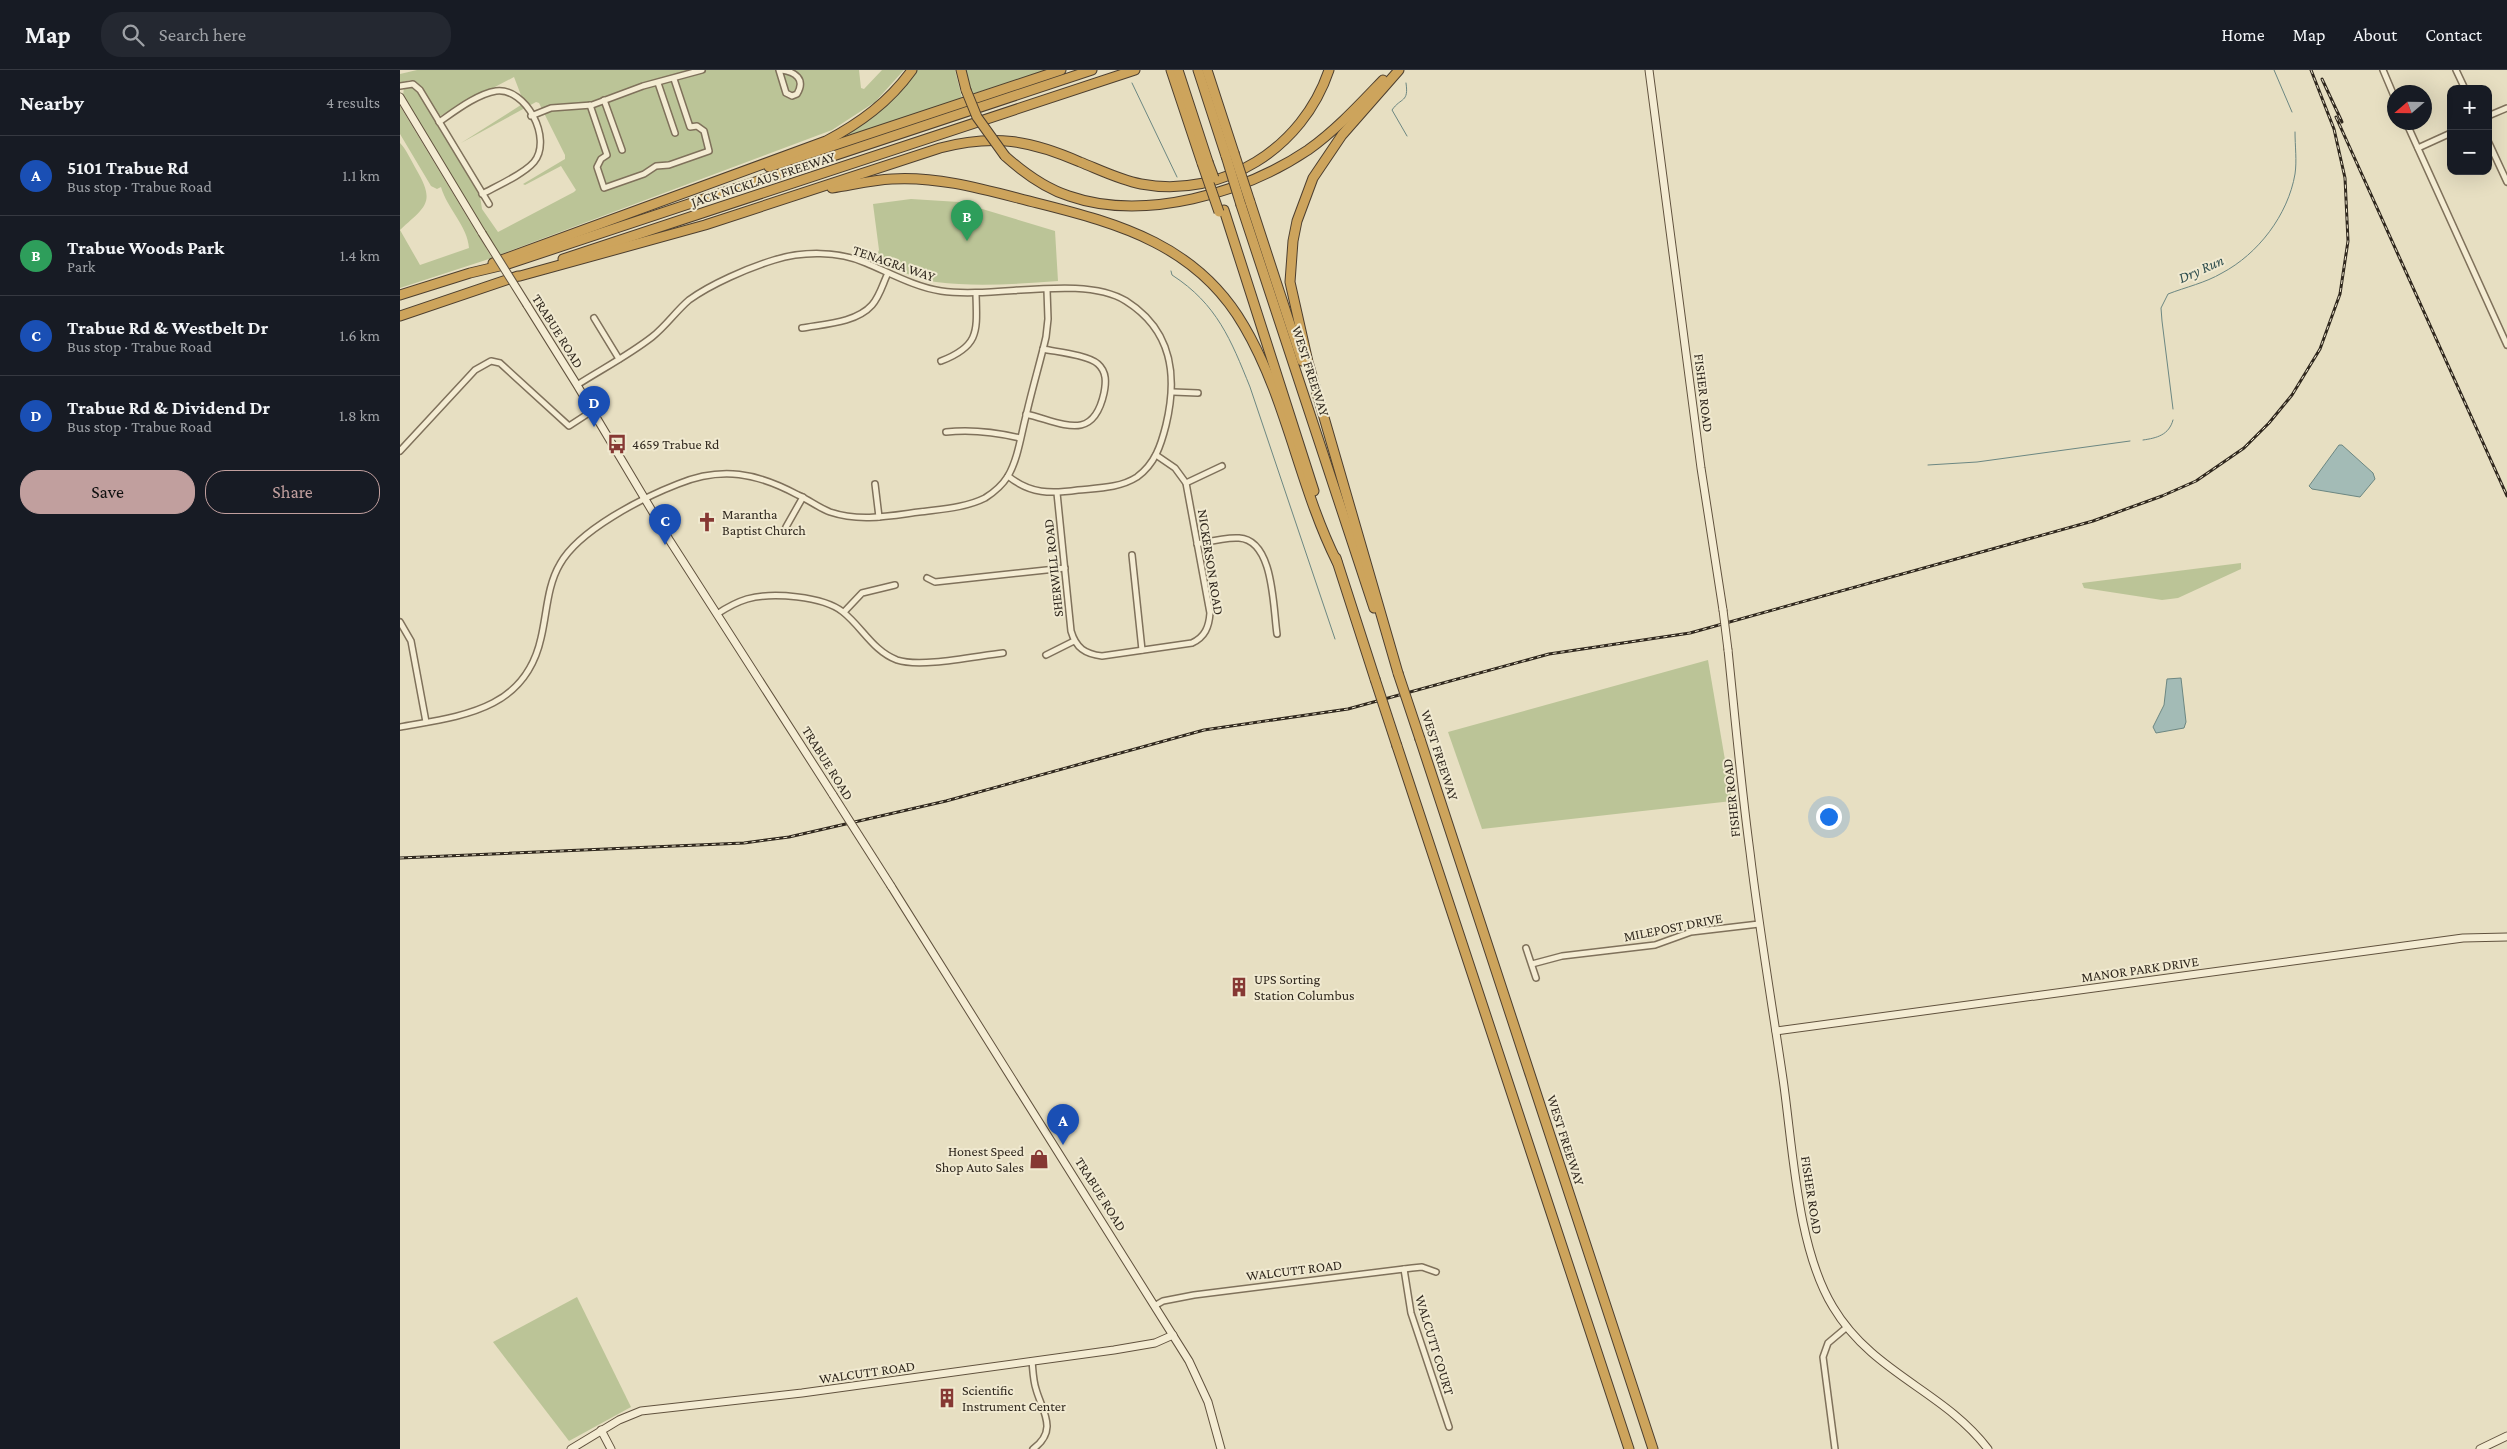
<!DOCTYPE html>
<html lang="en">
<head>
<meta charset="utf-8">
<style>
	:root { --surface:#171b24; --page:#242831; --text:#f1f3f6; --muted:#9ea1a6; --line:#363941; --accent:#c19f9e }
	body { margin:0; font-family:"Crimson Pro",serif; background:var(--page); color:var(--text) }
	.controls { position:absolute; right:15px; top:15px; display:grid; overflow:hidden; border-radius:10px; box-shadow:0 5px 20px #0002 }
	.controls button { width:45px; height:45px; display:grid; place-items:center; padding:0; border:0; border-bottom:1px solid var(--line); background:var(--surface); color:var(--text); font:25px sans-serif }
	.compass { position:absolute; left:1987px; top:15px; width:45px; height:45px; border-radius:50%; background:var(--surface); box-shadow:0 5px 20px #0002; rotate:250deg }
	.you { position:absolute; left:1428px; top:746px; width:18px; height:18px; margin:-12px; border:4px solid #fff; border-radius:50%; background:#1a73e8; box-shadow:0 0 0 8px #1a73e833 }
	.badge { display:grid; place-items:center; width:32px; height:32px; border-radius:50%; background:var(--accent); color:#fff; font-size:16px; font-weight:700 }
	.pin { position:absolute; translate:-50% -41px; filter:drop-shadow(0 1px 2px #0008) }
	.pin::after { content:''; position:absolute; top:26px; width:18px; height:15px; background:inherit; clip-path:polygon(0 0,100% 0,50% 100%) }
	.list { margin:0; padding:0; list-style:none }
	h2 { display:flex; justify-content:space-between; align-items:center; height:65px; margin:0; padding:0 20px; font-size:21px }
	h2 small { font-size:16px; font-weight:400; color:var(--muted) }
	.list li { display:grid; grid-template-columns:32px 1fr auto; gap:15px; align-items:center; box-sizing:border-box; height:80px; padding:0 20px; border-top:1px solid var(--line) }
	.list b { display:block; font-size:19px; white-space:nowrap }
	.list p { margin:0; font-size:16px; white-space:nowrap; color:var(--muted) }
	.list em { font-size:16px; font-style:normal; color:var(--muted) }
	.actions { display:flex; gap:10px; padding:15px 20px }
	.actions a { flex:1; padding:11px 0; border:1px solid var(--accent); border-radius:20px; text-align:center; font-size:18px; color:var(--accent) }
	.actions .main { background:var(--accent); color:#111 }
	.icon { flex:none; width:28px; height:28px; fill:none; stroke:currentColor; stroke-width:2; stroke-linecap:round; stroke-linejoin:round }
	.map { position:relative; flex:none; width:2107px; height:1379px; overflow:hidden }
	header { display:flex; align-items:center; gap:30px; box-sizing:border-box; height:70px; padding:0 25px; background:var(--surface); border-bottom:1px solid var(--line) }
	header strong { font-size:24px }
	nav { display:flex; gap:28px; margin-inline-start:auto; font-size:18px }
	.search { width:350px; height:45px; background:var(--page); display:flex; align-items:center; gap:12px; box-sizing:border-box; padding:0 18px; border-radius:20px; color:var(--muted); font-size:19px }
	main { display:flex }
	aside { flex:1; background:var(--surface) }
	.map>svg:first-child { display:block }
	.green { fill:#bbc497 }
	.water { fill:#a3bbb6; stroke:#6c8782 }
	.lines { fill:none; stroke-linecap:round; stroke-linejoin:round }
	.stream { stroke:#6c8782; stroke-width:1 }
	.street-casing { stroke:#7f715b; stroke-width:8 }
	.secondary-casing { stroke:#61523e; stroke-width:9 }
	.highway-casing { stroke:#4d3f2f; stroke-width:11 }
	.street { stroke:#f4ecd3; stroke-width:5 }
	.secondary { stroke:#f4ecd3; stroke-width:7 }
	.highway { stroke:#cda45c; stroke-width:9 }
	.rail-casing { stroke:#30281e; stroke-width:3 }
	.rail { stroke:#f0e9d0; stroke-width:1; stroke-dasharray:4; stroke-linecap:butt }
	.secondary-bridge-casing { stroke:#61523e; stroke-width:9; stroke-linecap:butt }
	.highway-bridge-casing { stroke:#4d3f2f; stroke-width:11; stroke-linecap:butt }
	.secondary-bridge { stroke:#f4ecd3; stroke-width:7 }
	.highway-bridge { stroke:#cda45c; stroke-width:9 }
	.labels { text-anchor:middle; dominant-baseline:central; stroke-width:4; stroke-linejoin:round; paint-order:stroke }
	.street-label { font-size:14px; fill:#30281e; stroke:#f0e9d0 }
	.poi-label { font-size:14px; fill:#30281e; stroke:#f0e9d0; text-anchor:start }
	.water-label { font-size:15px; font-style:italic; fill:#2f4e4e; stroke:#f0e9d0 }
</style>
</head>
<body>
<header>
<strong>Map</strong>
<div class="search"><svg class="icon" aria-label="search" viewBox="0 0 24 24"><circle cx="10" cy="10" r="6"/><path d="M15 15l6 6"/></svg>Search here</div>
<nav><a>Home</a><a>Map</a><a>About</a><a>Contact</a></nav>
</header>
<main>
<aside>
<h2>Nearby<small>4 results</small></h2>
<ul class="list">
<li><span class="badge" style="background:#1a4fb4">A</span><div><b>5101 Trabue Rd</b><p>Bus stop · Trabue Road</p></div><em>1.1 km</em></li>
<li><span class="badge" style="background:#2e9e5b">B</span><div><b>Trabue Woods Park</b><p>Park</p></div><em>1.4 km</em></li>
<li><span class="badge" style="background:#1a4fb4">C</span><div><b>Trabue Rd &amp; Westbelt Dr</b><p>Bus stop · Trabue Road</p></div><em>1.6 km</em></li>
<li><span class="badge" style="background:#1a4fb4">D</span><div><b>Trabue Rd &amp; Dividend Dr</b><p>Bus stop · Trabue Road</p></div><em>1.8 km</em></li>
</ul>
<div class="actions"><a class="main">Save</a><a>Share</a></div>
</aside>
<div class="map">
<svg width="2107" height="1379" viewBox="0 0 2107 1379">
	<rect width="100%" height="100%" fill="#e7dfc2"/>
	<g class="green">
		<path d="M17,0h442l2,18 3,1 18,-19h22l-29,32 -43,28 -333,125 -96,-160 1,-7 7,-2 4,2 65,108 2,13 16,23 76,-40 2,-2 -15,-24 -36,19 -2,-1 42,-25v-4l-26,-52 -3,-1 -75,41 63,-40 -10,-26 -76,40 -21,-34 -7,-3 -10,3v-9z"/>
		<path d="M515,0h40l7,28 -127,44 -1,-3z"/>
		<path d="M565,0h84l-77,24z"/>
		<path d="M0,36l92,152 -92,30v-145c6,6 11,17 16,26 20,34 10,37 -16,61l20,35 49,-17c-1,-21 -22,-40 -28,-61l-4,2 -6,-3 -31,-52z"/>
		<path d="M511,129l48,3 96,29 3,50c-41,3 -83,6 -122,1 -20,-2 -42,-15 -61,-22l4,-10 -6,-46z"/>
		<path d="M1841,493v6l-63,29 -16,2 -78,-12 -2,-5z"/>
		<path d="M1308,590l24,141 -250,28 -34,-97z"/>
		<path d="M177,1227l54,110 -62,34 -76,-99z"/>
	</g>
	<g class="water">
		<path d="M1939,375h3l31,28 2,6 -15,18 -48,-8 -3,-3z"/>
		<path d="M1781,608l5,44 -2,6 -28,5 -3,-6 11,-22 3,-26z"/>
	</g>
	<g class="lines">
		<g class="stream">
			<path d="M1874,0l18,42"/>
			<path d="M732,13l45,94"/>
			<path d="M1006,13c3,20 -5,14 -14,27l15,26"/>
			<path d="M771,201l1,4c45,29 59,65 78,112l85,252"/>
			<path d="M1773,339l-11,-88 -1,-13 7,-14c18,-7 37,-11 54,-21 36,-19 66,-58 73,-99 2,-13 0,-28 0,-42"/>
			<path d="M1743,370c14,-2 26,-5 30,-20"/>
			<path d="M1528,395l49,-3 153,-21"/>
		</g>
		<defs>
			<g id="street">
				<path d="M379,0l7,23 6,3 5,-2c9,-15 -2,-22 -15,-24"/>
				<path d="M1983,0l11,26"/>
				<path d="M2056,0l9,19"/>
				<path d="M258,13l17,50"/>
				<path d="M0,16l13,-2 7,6 69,114"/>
				<path d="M204,30l18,50"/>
				<path d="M190,35l17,50 -6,4 -4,8 7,21 40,-14 12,-8 13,-1 40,-14 -5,-20 -7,-5 -7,1 -16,-48"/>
				<path d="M131,46l20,-8 41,-3 51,-19 59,-16"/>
				<path d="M2088,46l19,-8"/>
				<path d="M39,52c16,-11 38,-28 57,-31 30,-4 57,48 38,71 -10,12 -37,24 -52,32"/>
				<path d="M2006,52l101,223"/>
				<path d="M2088,71l19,41"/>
				<path d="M2018,78l33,-15"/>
				<path d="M194,248l25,41"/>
				<path d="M402,258c22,-4 54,-5 70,-23 8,-9 11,-22 16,-32"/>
				<path d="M541,291c39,-15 36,-30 35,-67"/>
				<path d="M177,315c25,-16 52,-30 75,-48 14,-11 24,-26 37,-37 22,-16 59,-32 85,-40 29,-9 64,-9 92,3 24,10 49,24 75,28 54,8 141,-17 185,10 46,29 52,74 40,124 -5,20 -11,39 -29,52 -17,11 -39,11 -59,13 -27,4 -48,4 -70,-14"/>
				<path d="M773,322l25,1"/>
				<path d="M626,344c37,9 67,29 78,-21 2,-10 3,-21 -6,-29 -10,-9 -41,-12 -55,-15"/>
				<path d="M546,362c26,-3 49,0 74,6"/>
				<path d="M0,381l75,-81 16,-9 9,2 69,63 23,-15"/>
				<path d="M786,413l36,-17"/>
				<path d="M475,414l4,33"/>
				<path d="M657,423l14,138c5,17 14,23 31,25l90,-13c13,-6 17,-16 18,-30l-24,-130 -11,-15 -19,-13"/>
				<path d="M386,457l17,-30"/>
				<path d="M797,474c14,-3 29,-7 42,-6 35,2 34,69 38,96"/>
				<path d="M732,485l10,95"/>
				<path d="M527,508l8,4 130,-14"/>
				<path d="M444,542l18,-19 33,-8"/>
				<path d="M317,544c9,-6 20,-12 30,-15 25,-7 76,-3 96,13 19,15 30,39 54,48 24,8 79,-4 106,-7"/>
				<path d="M0,552l11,19 15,81"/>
				<path d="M646,585l28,-14"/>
				<path d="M0,657c61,-11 125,-16 141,-89 6,-25 6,-52 19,-74 19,-34 82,-66 118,-80 44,-18 79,-11 120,11 11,5 21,13 32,17 30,10 59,4 89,0 22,-3 46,-4 66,-14 8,-5 18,-14 23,-22 10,-17 13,-41 18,-60 6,-27 14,-53 20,-79l2,-18 -1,-29"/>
				<path d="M1126,878l10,30"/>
				<path d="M1132,894l30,-8 93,-11 36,-13 68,-8"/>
				<path d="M1004,1199l7,44 38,114"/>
				<path d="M756,1235l7,-4 31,-6 218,-27 10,-1 14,5"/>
				<path d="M632,1291c1,9 1,19 4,28 6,22 23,41 -3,60"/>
				<path d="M1435,1379l-12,-92 5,-14 19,-16"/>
			</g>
			<g id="secondary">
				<path d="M1249,0l52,398 22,142"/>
				<path d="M0,27l82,136"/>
				<path d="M127,235l50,80 93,156 163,254"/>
				<path d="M1328,580c7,67 13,135 22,202 9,76 22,152 33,227 10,69 14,169 50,228 40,67 110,83 155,142"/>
				<path d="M491,816l298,475 19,41 13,47"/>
				<path d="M1376,961l687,-93 44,-1"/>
				<path d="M201,1360l10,19"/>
				<path d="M171,1379l48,-29 22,-9 161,-18 312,-43 41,-7 18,-8"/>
				<path d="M2080,1379l27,-13"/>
			</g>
			<g id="highway">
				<path d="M561,0l5,20"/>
				<path d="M771,0l31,93"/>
				<path d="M778,0l30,92"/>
				<path d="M798,0l28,86"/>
				<path d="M807,0l27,83"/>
				<path d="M605,86c19,17 39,32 64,40 75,26 175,-3 239,-46 28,-20 51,-45 75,-70"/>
				<path d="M369,97l292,-97"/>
				<path d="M432,118c20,-3 40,-8 60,-9 49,-3 97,12 145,24 84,21 161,43 207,123 43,73 55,160 93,236"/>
				<path d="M850,132l52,159"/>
				<path d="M841,135l133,403"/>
				<path d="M824,140l90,281"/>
				<path d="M163,189l572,-189"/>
				<path d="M93,193l333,-122c34,-18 63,-39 86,-71"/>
				<path d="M120,206l185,-51 235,-77c54,-14 90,-8 140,14 20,8 40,18 61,22 82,15 162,-36 188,-114"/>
				<path d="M0,225l70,-22 38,-9 584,-194"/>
				<path d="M0,246l118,-40"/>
				<path d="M936,488l39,121"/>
				<path d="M998,603l-90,-311 -18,-80 3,-41 4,-20 16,-43 29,-43 57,-65"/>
				<path d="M1020,669l233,710"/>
				<path d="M997,676l232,703"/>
			</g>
		</defs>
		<use href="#street" class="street-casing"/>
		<use href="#secondary" class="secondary-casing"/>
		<use href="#highway" class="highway-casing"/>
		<use href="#street" class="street"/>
		<use href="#secondary" class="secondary"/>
		<use href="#highway" class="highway"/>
		<defs>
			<g id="rail">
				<path d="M1922,9l20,43"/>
				<path d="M1936,47l171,379"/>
				<path d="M0,788l344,-15 45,-6 157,-36 258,-71 144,-21 201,-55 141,-21 403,-112 69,-25 34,-15 48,-33 25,-25 23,-28 28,-46 20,-55 8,-53 -3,-63 -11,-49 -23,-59"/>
			</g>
		</defs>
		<use href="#rail" class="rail-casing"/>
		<use href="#rail" class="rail"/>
		<defs>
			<g id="secondary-bridge">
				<path d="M82,163l45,72"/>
				<path d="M1323,540l5,40"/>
				<path d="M433,725l58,91"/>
			</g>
			<g id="highway-bridge">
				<path d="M566,20l11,27 28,39"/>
				<path d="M834,83l16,49"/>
				<path d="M826,86l15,49"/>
				<path d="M808,92l6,16"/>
				<path d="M802,93l17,49"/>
				<path d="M998,603l22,66"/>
				<path d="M975,609l22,67"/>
			</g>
		</defs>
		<use href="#secondary-bridge" class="secondary-bridge-casing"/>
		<use href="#highway-bridge" class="highway-bridge-casing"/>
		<use href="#secondary-bridge" class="secondary-bridge"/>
		<use href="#highway-bridge" class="highway-bridge"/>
	</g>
	<defs>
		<symbol id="bus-bare" viewBox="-9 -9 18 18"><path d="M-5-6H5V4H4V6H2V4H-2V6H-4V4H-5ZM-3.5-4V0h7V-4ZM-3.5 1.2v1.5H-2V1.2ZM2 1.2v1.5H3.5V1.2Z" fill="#863833" stroke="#f0e9d0" stroke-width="2.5" paint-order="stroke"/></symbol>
		<symbol id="church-bare" viewBox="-9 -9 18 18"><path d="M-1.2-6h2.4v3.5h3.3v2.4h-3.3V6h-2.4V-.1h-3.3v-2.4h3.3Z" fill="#863833" stroke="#f0e9d0" stroke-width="2.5" paint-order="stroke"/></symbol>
		<symbol id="building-bare" viewBox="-9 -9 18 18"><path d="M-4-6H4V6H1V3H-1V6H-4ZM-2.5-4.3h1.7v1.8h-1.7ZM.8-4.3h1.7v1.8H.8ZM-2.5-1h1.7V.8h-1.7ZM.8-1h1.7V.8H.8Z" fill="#863833" stroke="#f0e9d0" stroke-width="2.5" paint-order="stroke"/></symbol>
		<symbol id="shop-bare" viewBox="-9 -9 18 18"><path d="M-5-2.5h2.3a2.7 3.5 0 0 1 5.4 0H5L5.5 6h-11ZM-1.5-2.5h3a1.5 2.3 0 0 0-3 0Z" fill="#863833" stroke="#f0e9d0" stroke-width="2.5" paint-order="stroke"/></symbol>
	</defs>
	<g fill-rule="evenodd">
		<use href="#bus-bare" x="203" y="360" width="28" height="28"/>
		<use href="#church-bare" x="293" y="438" width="28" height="28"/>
		<use href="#building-bare" x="825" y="903" width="28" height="28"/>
		<use href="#shop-bare" x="625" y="1075" width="28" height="28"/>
		<use href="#building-bare" x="533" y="1314" width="28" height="28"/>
	</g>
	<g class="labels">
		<g class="street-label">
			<text transform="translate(363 109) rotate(-18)">JACK NICKLAUS FREEWAY</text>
			<text transform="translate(494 193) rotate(19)">TENAGRA WAY</text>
			<text transform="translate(158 261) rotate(58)">TRABUE ROAD</text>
			<text transform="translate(911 301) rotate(72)">WEST FREEWAY</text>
			<text transform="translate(1304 323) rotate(83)">FISHER ROAD</text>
			<text transform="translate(811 492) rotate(81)">NICKERSON ROAD</text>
			<text transform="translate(653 498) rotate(-96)">SHERWILL ROAD</text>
			<text transform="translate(1040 685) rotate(72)">WEST FREEWAY</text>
			<text transform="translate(428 693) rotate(58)">TRABUE ROAD</text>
			<text transform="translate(1331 728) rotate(-96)">FISHER ROAD</text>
			<text transform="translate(1273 857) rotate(-11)">MILEPOST DRIVE</text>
			<text transform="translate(1740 899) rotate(-8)">MANOR PARK DRIVE</text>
			<text transform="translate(1166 1070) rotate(72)">WEST FREEWAY</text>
			<text transform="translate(701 1124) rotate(58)">TRABUE ROAD</text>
			<text transform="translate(1412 1125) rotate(81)">FISHER ROAD</text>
			<text transform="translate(894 1200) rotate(-7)">WALCUTT ROAD</text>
			<text transform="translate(1035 1275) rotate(73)">WALCUTT COURT</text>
			<text transform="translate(467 1302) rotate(-8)">WALCUTT ROAD</text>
		</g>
		<g class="poi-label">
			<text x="232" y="374">4659 Trabue Rd</text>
			<text x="322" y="444">Marantha<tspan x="322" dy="16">Baptist Church</tspan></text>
			<text x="854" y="909">UPS Sorting<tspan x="854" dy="16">Station Columbus</tspan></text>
			<text x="624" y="1081" text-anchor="end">Honest Speed<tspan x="624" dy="16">Shop Auto Sales</tspan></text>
			<text x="562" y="1320">Scientific<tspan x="562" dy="16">Instrument Center</tspan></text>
		</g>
		<g class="water-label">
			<text transform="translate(1801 199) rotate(-24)">Dry Run</text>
		</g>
	</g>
</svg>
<div class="controls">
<button>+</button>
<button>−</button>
</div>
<svg class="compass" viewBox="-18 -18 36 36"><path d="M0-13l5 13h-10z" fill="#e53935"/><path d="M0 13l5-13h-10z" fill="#9ea1a6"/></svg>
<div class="you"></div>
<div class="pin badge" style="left:663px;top:1075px;background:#1a4fb4">A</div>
<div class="pin badge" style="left:567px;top:171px;background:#2e9e5b">B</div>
<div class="pin badge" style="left:265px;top:475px;background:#1a4fb4">C</div>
<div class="pin badge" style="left:194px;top:357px;background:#1a4fb4">D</div>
</div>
</main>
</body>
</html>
